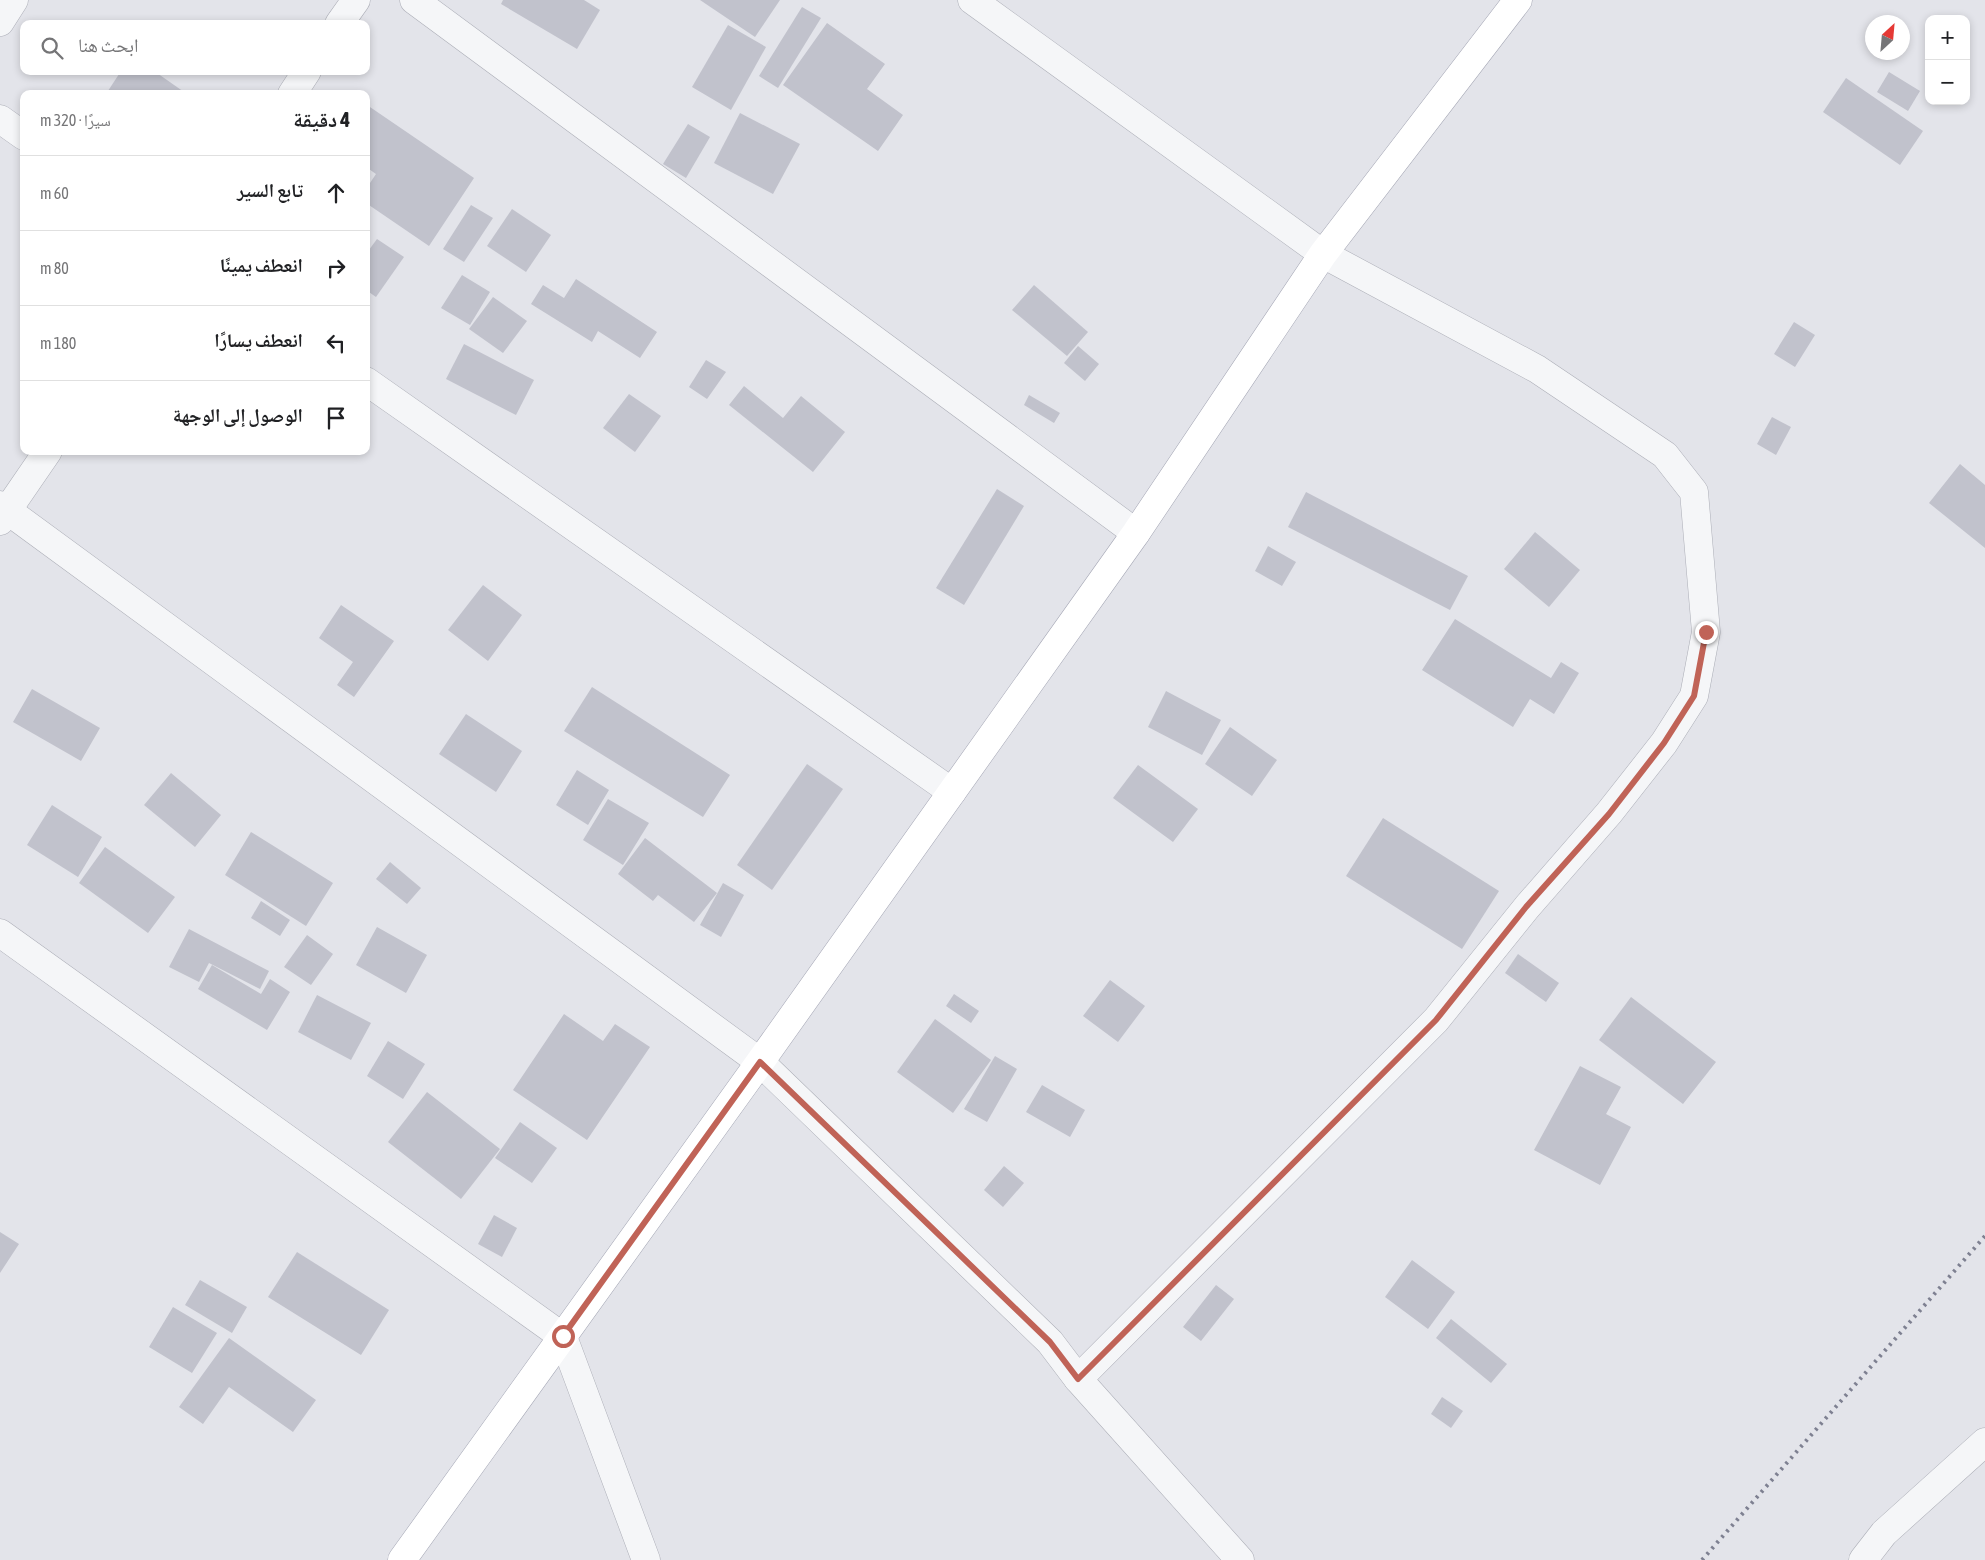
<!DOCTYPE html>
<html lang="ar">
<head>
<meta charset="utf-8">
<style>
	:root { --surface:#fff; --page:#f2f2f2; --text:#202124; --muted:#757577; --line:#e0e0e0 }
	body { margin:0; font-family:"Asap Condensed","Noto Naskh Arabic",sans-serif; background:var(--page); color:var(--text); direction:rtl }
	.controls { position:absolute; right:15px; top:15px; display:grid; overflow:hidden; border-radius:10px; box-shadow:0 2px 8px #0003 }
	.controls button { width:45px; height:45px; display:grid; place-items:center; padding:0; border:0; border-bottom:1px solid var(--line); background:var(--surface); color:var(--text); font:25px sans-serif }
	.compass { position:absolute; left:1865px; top:15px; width:45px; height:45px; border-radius:50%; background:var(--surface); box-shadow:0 2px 8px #0003; rotate:26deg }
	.stop { position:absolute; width:15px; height:15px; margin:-11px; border:4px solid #c06357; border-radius:50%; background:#fff }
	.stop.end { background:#c06357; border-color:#fff; box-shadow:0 1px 5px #0008 }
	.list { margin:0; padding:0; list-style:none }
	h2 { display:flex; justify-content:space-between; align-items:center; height:65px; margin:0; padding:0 20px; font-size:21px }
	h2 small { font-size:16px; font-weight:400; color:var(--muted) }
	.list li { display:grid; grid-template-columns:32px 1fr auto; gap:15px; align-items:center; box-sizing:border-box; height:75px; padding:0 20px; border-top:1px solid var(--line) }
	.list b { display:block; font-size:19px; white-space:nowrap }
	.list em { font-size:16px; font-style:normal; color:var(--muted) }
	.icon { flex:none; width:28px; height:28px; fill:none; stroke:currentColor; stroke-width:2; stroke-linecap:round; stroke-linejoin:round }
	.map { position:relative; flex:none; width:1985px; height:1560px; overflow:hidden; direction:ltr }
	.search { position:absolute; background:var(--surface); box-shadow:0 2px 8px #0003; left:20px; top:20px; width:350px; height:55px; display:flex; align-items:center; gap:12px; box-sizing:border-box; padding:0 18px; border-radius:10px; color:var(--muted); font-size:19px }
	.panel { position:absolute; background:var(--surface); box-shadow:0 2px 8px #0003; left:20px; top:90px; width:350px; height:365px; border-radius:10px; direction:rtl }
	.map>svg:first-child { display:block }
	.building { fill:#c1c2cc }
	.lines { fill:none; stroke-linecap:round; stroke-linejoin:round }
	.street-casing { stroke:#acaeb7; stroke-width:29 }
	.primary-casing { stroke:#a4a6b4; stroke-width:29 }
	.street { stroke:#f5f6f8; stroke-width:28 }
	.primary { stroke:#fff; stroke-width:28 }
	.rail { stroke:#7e8091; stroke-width:4; stroke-dasharray:2.5 5; stroke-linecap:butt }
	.route { stroke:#c06357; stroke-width:6 }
</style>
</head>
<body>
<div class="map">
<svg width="1985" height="1560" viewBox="0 0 1985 1560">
	<rect width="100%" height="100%" fill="#e3e4ea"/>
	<g class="building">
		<path d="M503,0h81l16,10 -23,39 -76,-45z"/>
		<path d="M700,0h80l-25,37z"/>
		<path d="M802,7l19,11 -43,70 -19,-12z"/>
		<path d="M827,23l58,41 -18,25 36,26 -25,36 -95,-66z"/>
		<path d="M728,25l38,22 -35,63 -39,-23z"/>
		<path d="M121,71h33l33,23h-81z"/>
		<path d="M1889,72l31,19 -12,20 -31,-19z"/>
		<path d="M1846,78l77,53 -23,34 -77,-53z"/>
		<path d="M367,105l107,73 -45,68 -63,-43v-14l10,-15 -10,-7z"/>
		<path d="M740,113l60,31 -27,50 -59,-31z"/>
		<path d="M688,124l22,13 -24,41 -23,-14z"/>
		<path d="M471,205l22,13 -29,44 -21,-13z"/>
		<path d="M512,209l39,26 -25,37 -39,-26z"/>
		<path d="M377,239l27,18 -28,40 -10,-7v-36z"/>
		<path d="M462,275l28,17 -20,33 -29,-17z"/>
		<path d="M576,279l81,53 -17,26 -42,-27 -6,11 -61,-38 12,-19 21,13z"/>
		<path d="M1034,285l54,47 -21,24 -55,-46z"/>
		<path d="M493,297l34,24 -24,32 -34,-24z"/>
		<path d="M1794,322l21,13 -20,32 -21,-13z"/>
		<path d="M464,344l70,36 -18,35 -70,-36z"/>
		<path d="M1078,346l21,18 -14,17 -21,-18z"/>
		<path d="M706,360l20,12 -19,27 -18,-12z"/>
		<path d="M744,386l39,32 18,-22 44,36 -32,40 -84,-67z"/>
		<path d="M629,394l32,22 -26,36 -32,-24z"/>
		<path d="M1029,395l31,18 -6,10 -30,-18z"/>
		<path d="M1772,417l19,10 -15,28 -19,-11z"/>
		<path d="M1960,464l25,21v63l-56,-45z"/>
		<path d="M997,489l27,17 -60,99 -28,-17z"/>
		<path d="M1306,492l162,84 -18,34 -162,-83z"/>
		<path d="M1535,532l45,38 -31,37 -45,-38z"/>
		<path d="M1268,546l28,16 -14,24 -27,-15z"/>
		<path d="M483,585l39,30 -34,46 -40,-31z"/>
		<path d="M341,605l53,36 -40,56 -17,-12 16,-23 -34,-24z"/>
		<path d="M1455,619l96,59 10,-16 18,11 -25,41 -24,-15 -17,28 -91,-57z"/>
		<path d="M592,687l138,88 -27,42 -139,-86z"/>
		<path d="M32,689l68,39 -19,33 -68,-39z"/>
		<path d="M1166,691l55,29 -19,35 -54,-28z"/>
		<path d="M466,714l56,37 -26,41 -57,-38z"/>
		<path d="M1230,727l47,33 -25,36 -47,-32z"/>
		<path d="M807,764l36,25 -71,101 -35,-25z"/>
		<path d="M1138,765l60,44 -25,33 -60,-44z"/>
		<path d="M577,770l32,20 -21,35 -32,-20z"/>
		<path d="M171,773l50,42 -26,32 -51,-42z"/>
		<path d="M608,799l41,24 -26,42 -40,-25z"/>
		<path d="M52,805l50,32 -24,40 -51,-32z"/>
		<path d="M1383,818l116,73 -37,58 -116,-73z"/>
		<path d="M251,832l82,51 -27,43 -81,-51z"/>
		<path d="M645,838l72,55 -23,29 -36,-27 -5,6 -35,-27z"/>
		<path d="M105,847l70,50 -27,36 -69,-50z"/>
		<path d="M390,862l31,26 -14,16 -31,-25z"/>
		<path d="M723,883l21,12 -23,42 -21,-12z"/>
		<path d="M261,901l29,19 -10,16 -29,-18z"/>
		<path d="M377,927l50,28 -21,38 -50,-28z"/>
		<path d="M189,929l80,42 -9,18 -51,-26 -10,19 -30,-15z"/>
		<path d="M307,935l26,19 -22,31 -27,-18z"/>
		<path d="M1518,954l41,29 -13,19 -41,-29z"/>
		<path d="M212,965l49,29 9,-15 20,13 -23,38 -69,-41z"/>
		<path d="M1110,980l35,26 -27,36 -35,-26z"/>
		<path d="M954,994l25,17 -8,12 -25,-17z"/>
		<path d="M317,995l54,28 -20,37 -53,-28z"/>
		<path d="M1631,997l85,65 -33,42 -84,-64z"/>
		<path d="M564,1014l39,27 12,-17 35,23 -63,93 -74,-50z"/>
		<path d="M935,1019l56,41 -38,53 -56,-41z"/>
		<path d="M388,1041l37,23 -22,35 -36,-23z"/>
		<path d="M995,1056l22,13 -30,53 -23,-13z"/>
		<path d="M1580,1066l41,21 -15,27 25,13 -31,58 -66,-35z"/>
		<path d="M1042,1085l43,25 -15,27 -44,-25z"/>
		<path d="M427,1092l73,57 -39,50 -73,-57z"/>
		<path d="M520,1122l37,26 -25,35 -37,-25z"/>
		<path d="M1004,1166l20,17 -21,24 -19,-17z"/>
		<path d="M494,1215l23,13 -15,29 -24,-13z"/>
		<path d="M0,1232l19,12 -19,29z"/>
		<path d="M297,1252l92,58 -28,45 -93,-58z"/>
		<path d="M1412,1260l43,32 -27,37 -43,-32z"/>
		<path d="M200,1280l47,27 -15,26 -47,-28z"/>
		<path d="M1216,1285l18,14 -33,42 -18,-14z"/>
		<path d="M173,1307l44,26 -25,40 -43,-26z"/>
		<path d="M1451,1319l56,45 -16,19 -55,-45z"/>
		<path d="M229,1338l87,62 -23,32 -64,-45 -26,37 -24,-17z"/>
		<path d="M1442,1397l21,14 -12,17 -20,-14z"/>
	</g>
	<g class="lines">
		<defs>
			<g id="street">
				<path d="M414,0l722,533"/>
				<path d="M972,0l351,254 214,115 128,86 29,37 12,140 -12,64 -30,47 -55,70 -82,94 -91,113 -358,359"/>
				<path d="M0,22l14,-22"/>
				<path d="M339,24l17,-24"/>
				<path d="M292,94l15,-23"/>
				<path d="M0,119l24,17"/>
				<path d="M366,381l586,411"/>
				<path d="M0,505l760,557 290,280 28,37 162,181"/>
				<path d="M0,521l48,-70"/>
				<path d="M0,933l563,404 83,223"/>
				<path d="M1863,1560l21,-27 101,-91"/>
			</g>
			<path id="primary" d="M402,1560l358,-498 376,-529 187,-279 195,-254"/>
		</defs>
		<use href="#street" class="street-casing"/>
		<use href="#primary" class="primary-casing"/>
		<use href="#street" class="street"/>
		<use href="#primary" class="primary"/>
		<path class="rail" d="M1702,1560l283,-324"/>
	</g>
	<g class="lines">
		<path class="route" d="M563,1336l197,-274 290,280 28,37 358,-359 90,-113 83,-93 55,-71 30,-47 12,-64"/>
	</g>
</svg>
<div class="controls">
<button>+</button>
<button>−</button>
</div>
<svg class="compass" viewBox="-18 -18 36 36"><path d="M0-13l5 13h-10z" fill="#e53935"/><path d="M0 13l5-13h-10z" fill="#757577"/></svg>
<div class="stop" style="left:563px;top:1336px"></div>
<div class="stop end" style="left:1706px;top:632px"></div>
<div class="search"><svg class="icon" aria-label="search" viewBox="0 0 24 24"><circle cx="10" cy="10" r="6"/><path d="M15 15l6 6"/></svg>ابحث هنا</div>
<section class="panel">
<h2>4 دقيقة<small>سيرًا · 320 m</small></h2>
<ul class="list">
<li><svg class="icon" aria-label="ahead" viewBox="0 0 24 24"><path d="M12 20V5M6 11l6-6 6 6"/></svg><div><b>تابع السير</b></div><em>60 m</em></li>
<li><svg class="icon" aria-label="right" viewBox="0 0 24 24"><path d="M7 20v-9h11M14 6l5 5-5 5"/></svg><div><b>انعطف يمينًا</b></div><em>80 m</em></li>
<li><svg class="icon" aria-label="left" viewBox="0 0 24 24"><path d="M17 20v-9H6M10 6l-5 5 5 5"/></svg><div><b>انعطف يسارًا</b></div><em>180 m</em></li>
<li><svg class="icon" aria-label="arrive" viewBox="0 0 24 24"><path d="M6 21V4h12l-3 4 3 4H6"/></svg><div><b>الوصول إلى الوجهة</b></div></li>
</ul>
</section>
</div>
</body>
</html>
